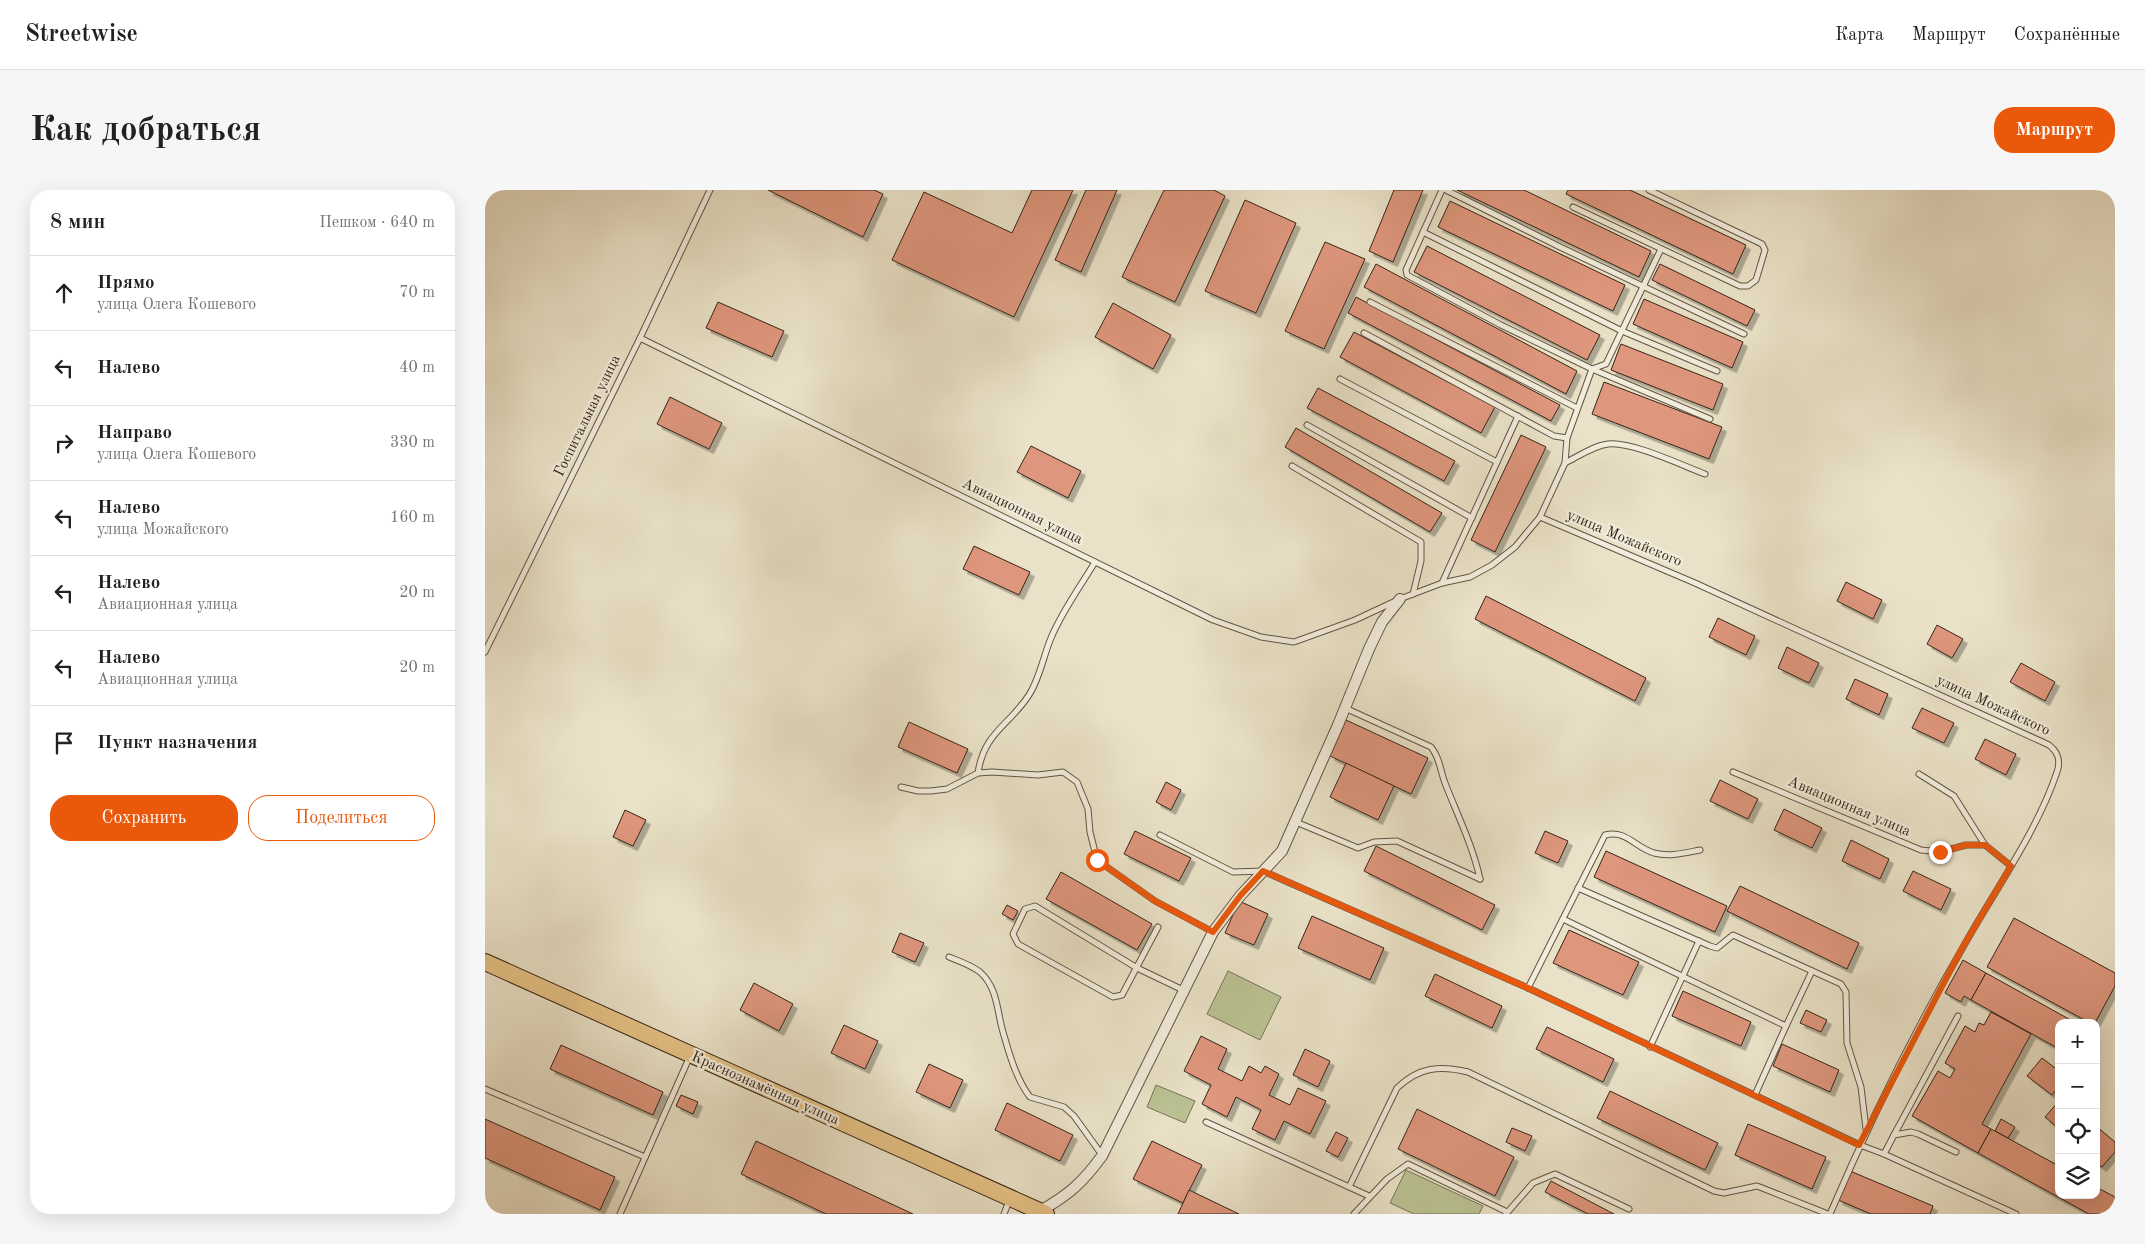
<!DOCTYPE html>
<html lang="ru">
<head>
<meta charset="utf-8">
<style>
	:root { --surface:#fff; --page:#f6f6f6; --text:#202124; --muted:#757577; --line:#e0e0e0; --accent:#ea580c }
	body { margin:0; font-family:"Old Standard TT",serif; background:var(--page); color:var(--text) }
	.controls { position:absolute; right:15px; bottom:15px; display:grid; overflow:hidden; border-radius:10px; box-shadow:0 5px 20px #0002 }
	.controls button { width:45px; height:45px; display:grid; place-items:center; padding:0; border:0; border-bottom:1px solid var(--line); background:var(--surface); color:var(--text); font:25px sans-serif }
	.stop { position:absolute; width:15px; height:15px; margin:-11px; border:4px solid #ea580c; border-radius:50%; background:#fff }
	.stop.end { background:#ea580c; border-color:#fff; box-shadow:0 1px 5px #0008 }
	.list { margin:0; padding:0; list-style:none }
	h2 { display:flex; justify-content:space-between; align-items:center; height:65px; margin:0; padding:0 20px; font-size:21px }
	h2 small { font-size:16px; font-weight:400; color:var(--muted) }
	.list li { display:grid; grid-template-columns:32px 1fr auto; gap:15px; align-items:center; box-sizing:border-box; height:75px; padding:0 20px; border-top:1px solid var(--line) }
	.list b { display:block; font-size:19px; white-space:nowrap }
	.list p { margin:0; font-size:16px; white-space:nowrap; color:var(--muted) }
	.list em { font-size:16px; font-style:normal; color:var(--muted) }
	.actions { display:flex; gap:10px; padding:15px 20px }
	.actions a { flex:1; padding:11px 0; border:1px solid var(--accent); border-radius:20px; text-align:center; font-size:18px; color:var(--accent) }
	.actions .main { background:var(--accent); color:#fff }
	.icon { flex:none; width:28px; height:28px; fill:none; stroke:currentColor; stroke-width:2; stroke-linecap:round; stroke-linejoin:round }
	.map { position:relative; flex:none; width:1630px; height:1024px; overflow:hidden; border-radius:20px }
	header { display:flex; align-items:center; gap:30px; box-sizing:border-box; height:70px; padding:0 25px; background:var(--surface); border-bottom:1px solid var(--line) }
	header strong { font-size:24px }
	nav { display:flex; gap:28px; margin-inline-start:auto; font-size:18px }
	.intro { display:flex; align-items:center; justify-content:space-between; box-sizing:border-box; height:120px; padding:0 30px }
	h1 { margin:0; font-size:35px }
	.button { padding:12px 22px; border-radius:20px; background:var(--accent); color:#fff; font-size:18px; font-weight:700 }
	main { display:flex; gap:30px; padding:0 30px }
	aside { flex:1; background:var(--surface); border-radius:20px; box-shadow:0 5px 20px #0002 }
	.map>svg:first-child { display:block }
	.green { fill:#bbc293; stroke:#787356 }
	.building { fill:#de967b; stroke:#352419; filter:url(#shadow) }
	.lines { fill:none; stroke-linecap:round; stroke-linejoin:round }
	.service-casing { stroke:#625445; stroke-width:7 }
	.minor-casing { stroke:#625445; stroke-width:12 }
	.primary-casing { stroke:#352419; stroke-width:18 }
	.service { stroke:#f1ecdb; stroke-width:5 }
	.minor { stroke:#f1ecdb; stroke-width:10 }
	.primary { stroke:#e5c184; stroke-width:16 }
	.route { stroke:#ea580c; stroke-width:6 }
	.labels { text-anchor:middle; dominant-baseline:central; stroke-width:4.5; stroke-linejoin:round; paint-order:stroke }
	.street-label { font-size:15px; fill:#352419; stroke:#f1ecdb }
</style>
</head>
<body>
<header>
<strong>Streetwise</strong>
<nav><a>Карта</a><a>Маршрут</a><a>Сохранённые</a></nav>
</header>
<div class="intro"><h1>Как добраться</h1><a class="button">Маршрут</a></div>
<main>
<aside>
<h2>8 мин<small>Пешком · 640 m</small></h2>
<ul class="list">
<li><svg class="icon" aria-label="ahead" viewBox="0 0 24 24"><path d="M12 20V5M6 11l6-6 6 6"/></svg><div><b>Прямо</b><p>улица Олега Кошевого</p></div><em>70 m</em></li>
<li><svg class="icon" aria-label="left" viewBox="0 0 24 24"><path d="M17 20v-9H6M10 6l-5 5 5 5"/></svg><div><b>Налево</b></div><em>40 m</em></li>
<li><svg class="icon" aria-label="right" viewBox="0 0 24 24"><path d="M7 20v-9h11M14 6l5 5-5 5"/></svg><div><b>Направо</b><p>улица Олега Кошевого</p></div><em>330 m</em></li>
<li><svg class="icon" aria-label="left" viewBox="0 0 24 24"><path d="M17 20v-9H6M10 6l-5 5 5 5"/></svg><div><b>Налево</b><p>улица Можайского</p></div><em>160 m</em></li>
<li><svg class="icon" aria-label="left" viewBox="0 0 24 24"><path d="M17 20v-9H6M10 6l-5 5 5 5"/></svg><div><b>Налево</b><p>Авиационная улица</p></div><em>20 m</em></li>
<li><svg class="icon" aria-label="left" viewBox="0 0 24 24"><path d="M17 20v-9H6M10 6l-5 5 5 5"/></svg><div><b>Налево</b><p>Авиационная улица</p></div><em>20 m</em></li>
<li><svg class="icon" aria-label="arrive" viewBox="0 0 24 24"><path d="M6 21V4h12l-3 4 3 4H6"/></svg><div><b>Пункт назначения</b></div></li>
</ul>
<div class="actions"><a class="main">Сохранить</a><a>Поделиться</a></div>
</aside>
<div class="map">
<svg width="1630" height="1024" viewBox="0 0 1630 1024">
	<defs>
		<filter id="shadow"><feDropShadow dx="4.5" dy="4.5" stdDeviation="0" flood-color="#0004"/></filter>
	</defs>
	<rect width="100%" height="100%" fill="#eae2c8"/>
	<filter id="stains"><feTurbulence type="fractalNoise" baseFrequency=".004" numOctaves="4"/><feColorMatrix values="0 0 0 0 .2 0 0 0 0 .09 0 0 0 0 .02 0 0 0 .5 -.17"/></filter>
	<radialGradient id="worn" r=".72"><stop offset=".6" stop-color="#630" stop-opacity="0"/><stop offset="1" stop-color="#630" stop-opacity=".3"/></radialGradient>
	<g class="green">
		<path d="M743,781l53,26 -21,43 -53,-26z"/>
		<path d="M671,895l39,16 -10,22 -38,-16z"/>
		<path d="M921,980l77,36 -4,8h-65l-24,-11z"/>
	</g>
	<g class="building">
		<path d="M283,0h106l9,4 -20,43z"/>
		<path d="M547,0h41l-59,127 -122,-57 32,-68 88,41z"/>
		<path d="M601,0h31l-36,82 -26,-12z"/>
		<path d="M679,0h50l11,6 -50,106 -53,-25z"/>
		<path d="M909,0h29l-30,72 -24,-11z"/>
		<path d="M972,0h67l127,61 -12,26z"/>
		<path d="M1083,0h62l116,55 -13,29 -167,-80z"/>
		<path d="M760,10l51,23 -40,90 -51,-22z"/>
		<path d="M965,11l175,84 -12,26 -175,-84z"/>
		<path d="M840,52l40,17 -41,90 -39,-18z"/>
		<path d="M942,56l173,89 -13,25 -173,-88z"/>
		<path d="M891,74l201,107 -11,23 -202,-107z"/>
		<path d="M1175,74l95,46 -8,16 -95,-46z"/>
		<path d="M871,107l204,108 -9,16 -203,-108z"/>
		<path d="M1159,109l99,43 -11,26 -99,-44z"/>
		<path d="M233,112l66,29 -12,26 -66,-29z"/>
		<path d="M628,113l58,32 -18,34 -58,-32z"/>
		<path d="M869,142l141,75 -14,26 -141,-76z"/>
		<path d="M1136,154l102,40 -10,26 -102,-40z"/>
		<path d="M1119,192l118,45 -13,32 -117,-45z"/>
		<path d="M833,198l137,73 -11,20 -137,-73z"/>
		<path d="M185,207l52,26 -13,26 -52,-25z"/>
		<path d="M811,238l146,85 -12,19 -145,-85z"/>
		<path d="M1036,245l25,12 -51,105 -24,-12z"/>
		<path d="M546,256l50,25 -13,27 -51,-26z"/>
		<path d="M489,356l56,26 -11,23 -56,-26z"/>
		<path d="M1361,392l36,18 -9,19 -36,-18z"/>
		<path d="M1001,406l160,82 -11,23 -160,-82z"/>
		<path d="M1233,428l37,18 -9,19 -37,-18z"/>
		<path d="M1452,435l26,14 -11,19 -25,-14z"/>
		<path d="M1302,457l32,16 -10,20 -31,-15z"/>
		<path d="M1536,473l34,19 -10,19 -35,-19z"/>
		<path d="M1370,489l33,15 -9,21 -33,-16z"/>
		<path d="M1437,518l32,15 -10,20 -32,-15z"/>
		<path d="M861,530l82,38 -17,36 -81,-38z"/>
		<path d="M424,532l59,27 -11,24 -59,-26z"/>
		<path d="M1500,549l31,15 -10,21 -31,-16z"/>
		<path d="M861,573l48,23 -16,34 -48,-23z"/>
		<path d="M1235,590l38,19 -10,20 -38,-18z"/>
		<path d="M681,592l15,8 -10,20 -15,-8z"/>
		<path d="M1299,619l38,19 -10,20 -38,-18z"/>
		<path d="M140,620l21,10 -13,26 -20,-9z"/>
		<path d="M650,641l56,27 -12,23 -55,-27z"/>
		<path d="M1060,641l23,10 -10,22 -23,-10z"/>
		<path d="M1366,650l38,19 -9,20 -38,-18z"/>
		<path d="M891,656l119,59 -13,25 -118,-59z"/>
		<path d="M1121,661l121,55 -12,26 -121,-55z"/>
		<path d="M1428,681l38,18 -10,21 -38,-19z"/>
		<path d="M576,682l91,52 -15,26 -91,-51z"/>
		<path d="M1255,696l119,57 -12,26 -120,-58z"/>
		<path d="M754,711l29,13 -14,31 -29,-12z"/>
		<path d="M522,715l11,6 -5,9 -11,-6z"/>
		<path d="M827,726l72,32 -14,32 -72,-32z"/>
		<path d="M1529,728l101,55v13l-20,37h-5l-103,-56z"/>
		<path d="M1084,740l70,32 -16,33 -70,-32z"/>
		<path d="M415,743l24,10 -9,19 -23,-10z"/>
		<path d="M1478,770l23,13 -15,27 -7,-4 -3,6 -16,-9z"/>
		<path d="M1501,783l90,50h-17v26l-88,-49z"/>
		<path d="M950,784l67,32 -10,22 -67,-32z"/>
		<path d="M269,793l39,21 -14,27 -39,-21z"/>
		<path d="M1198,801l68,31 -10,24 -69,-30z"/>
		<path d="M1321,820l21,10 -6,12 -21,-9z"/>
		<path d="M1506,822l40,22 -49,90 9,5 -13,24 -66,-37 26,-45 12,7 5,-9 -10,-6 20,-37 10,6 4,-9 5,2z"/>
		<path d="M359,835l34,16 -13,28 -34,-16z"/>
		<path d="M1062,837l67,32 -11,23 -67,-33z"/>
		<path d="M716,846l26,13 -9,20 24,12 7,-15 12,7 4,-7 14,8 -10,21 21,10 8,-17 28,13 -16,33 -26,-13 -9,19 -23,-11 9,-19 -25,-13 -9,20 -25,-13 9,-19 -27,-14z"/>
		<path d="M1297,854l57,26 -9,22 -57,-26z"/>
		<path d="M76,855l102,47 -10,23 -103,-46z"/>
		<path d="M820,859l25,12 -12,26 -25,-12z"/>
		<path d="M1557,868l17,13v15l-7,9 -25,-19z"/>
		<path d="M444,874l34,16 -13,28 -34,-16z"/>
		<path d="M1125,901l108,52 -13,27 -108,-52z"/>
		<path d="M196,905l17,7 -5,12 -17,-8z"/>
		<path d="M1574,911v28l-14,-12z"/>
		<path d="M522,913l66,32 -13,26 -65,-31z"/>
		<path d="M932,919l97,48 -19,39 -97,-47z"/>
		<path d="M0,929l130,58 -15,33 -115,-52z"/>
		<path d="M1516,929l14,8 -7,11 -13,-7z"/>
		<path d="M1263,934l78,33 -14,32 -77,-34z"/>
		<path d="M1611,936l19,16v10l-13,15 -6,-4z"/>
		<path d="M1027,938l20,8 -7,15 -19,-9z"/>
		<path d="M1506,939l68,37v29h37v-8l19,10v17h-26l-111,-61z"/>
		<path d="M851,942l12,6 -10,19 -12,-6z"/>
		<path d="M271,951l157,73h-87l-85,-40z"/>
		<path d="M667,951l50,24 -19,38 -50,-24z"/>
		<path d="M1365,981l83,35 -3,8h-59l-33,-14z"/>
		<path d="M1066,991l63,33h-26l-43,-22z"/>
		<path d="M704,1000l50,24h-61z"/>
	</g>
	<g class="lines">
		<defs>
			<g id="service">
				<path d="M957,0l-36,80 1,5 94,50 91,44 118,50"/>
				<path d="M961,0l114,57 184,87"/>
				<path d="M1088,17l167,79h8l8,-6 9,-30 -3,-6 -113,-54"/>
				<path d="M938,42l199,99 95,40"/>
				<path d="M885,112l207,106"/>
				<path d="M879,143l190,103 13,2"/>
				<path d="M155,148l573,282 48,17 33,5 61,-22 45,-21 42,-16 28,-6 22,-12 23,-18 25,-30 25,-54 2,-25 25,-69 14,-5 55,-115"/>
				<path d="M855,189l157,83"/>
				<path d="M822,235l165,93"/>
				<path d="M1080,273c14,-7 28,-17 43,-19 23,-3 73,21 97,30"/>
				<path d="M807,276l129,76v19l-8,33"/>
				<path d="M1055,327l155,66 354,162c9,7 12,15 8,27 -20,60 -64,121 -95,177 -49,85 -93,174 -132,265"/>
				<path d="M957,393l76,-167"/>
				<path d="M0,462l155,-314 70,-148"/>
				<path d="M860,518l86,39c9,11 9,23 14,36 12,31 28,63 35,96"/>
				<path d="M1248,582l188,78 19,2 26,-7h19l26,21"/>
				<path d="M493,583c6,-41 31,-47 51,-78 11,-17 14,-38 22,-57 11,-27 29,-51 44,-76"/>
				<path d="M1434,584l35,22 31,49"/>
				<path d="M416,597l17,4h13l16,-2 31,-16 14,-1 46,3 25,-3 14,10 11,27 2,23 7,28 58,41 58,31"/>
				<path d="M811,632l62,26 16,-6 23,-1 83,38"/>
				<path d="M675,645l73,37 30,-1 265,117 332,157 24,9 132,60"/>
				<path d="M1093,698l132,58 7,2 16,-13 108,49 5,8 1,51 14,44 5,42"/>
				<path d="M1078,729l223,107 26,-55"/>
				<path d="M673,737l-36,68 -9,2 -95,-53 -5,-10 12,-25 10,-3 102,62 46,22"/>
				<path d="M464,767c10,4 22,8 31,15 18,16 17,40 23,60 6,21 13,47 27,65l34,10 10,9 28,39"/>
				<path d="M1043,798l77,-153c22,-5 29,12 49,18 16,4 30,0 46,-3"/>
				<path d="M1165,857l49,-106"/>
				<path d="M0,899l160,68"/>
				<path d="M1270,905l31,-69"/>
				<path d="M721,932l163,74"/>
				<path d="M1409,945l64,-119"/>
				<path d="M1399,964l10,-19 17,-3 7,2 38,18"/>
				<path d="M864,997l48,-99c22,-21 43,-23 71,-16l246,119 10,2 33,-7 71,28"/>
				<path d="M135,1024l70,-158"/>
				<path d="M519,1024l5,-13"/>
				<path d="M869,1024l33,-35 21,-15 99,48"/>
				<path d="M1021,1024l27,-31 22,-9 74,35"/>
			</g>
			<path id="minor" d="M555,1021c29,-16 43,-29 62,-55l111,-224 27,-36 42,-45 56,-126 31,-76 13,-27 18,-23"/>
			<path id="primary" d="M0,772l561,252"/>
		</defs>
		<use href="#service" class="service-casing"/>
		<use href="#minor" class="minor-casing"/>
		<use href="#primary" class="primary-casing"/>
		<use href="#service" class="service"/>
		<use href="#minor" class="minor"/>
		<use href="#primary" class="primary"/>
	</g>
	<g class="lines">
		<path class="route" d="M612,670l58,41 58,31 27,-36 23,-25 265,117 331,157 102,-195 50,-84 -26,-21h-19l-26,7"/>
	</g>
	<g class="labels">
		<g class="street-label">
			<text transform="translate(103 226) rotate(-64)">Госпитальная улица</text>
			<text transform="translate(537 322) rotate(26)">Авиационная улица</text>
			<text transform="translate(1139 349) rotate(23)">улица Можайского</text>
			<text transform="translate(1508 516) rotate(25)">улица Можайского</text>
			<text transform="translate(1364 617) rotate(23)">Авиационная улица</text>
			<text transform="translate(280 899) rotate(24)">Краснознамённая улица</text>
		</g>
	</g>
	<rect width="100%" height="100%" filter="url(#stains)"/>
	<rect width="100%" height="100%" fill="url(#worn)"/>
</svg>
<div class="controls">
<button>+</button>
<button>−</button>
<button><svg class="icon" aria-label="locate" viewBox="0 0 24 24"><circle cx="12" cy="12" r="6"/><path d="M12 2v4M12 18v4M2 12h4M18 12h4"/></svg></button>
<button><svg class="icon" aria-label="layers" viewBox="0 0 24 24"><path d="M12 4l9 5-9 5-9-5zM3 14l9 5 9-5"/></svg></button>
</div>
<div class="stop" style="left:612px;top:670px"></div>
<div class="stop end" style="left:1455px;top:662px"></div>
</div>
</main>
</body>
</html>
